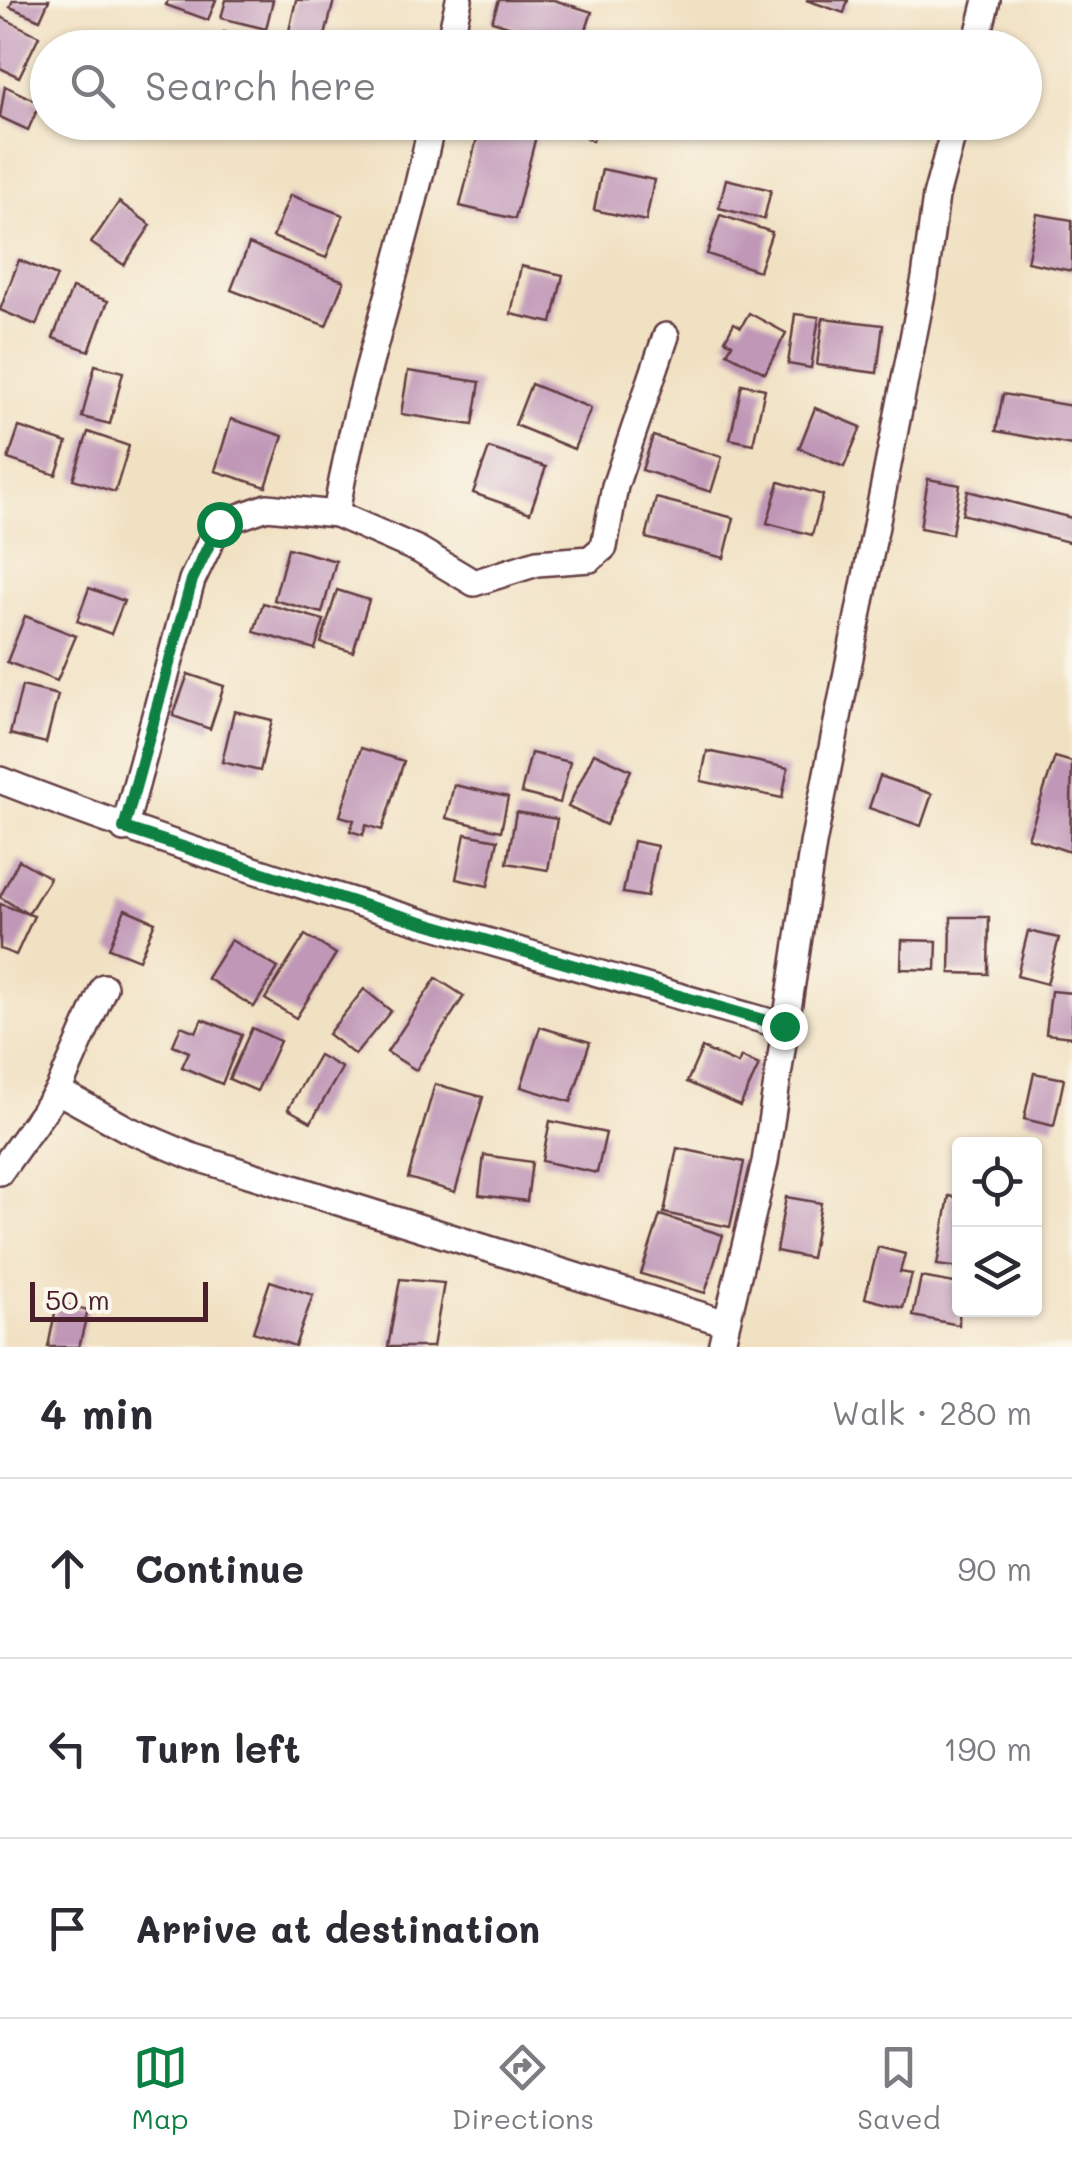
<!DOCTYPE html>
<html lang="en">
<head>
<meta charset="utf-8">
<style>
	:root { --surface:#fff; --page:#f7f7f7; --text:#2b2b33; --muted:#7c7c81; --line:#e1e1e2; --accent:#0b8043 }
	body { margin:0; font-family:Mali,sans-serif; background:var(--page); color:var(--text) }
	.controls { position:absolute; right:30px; bottom:30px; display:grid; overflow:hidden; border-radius:10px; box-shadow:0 2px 8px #0004 }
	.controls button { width:90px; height:90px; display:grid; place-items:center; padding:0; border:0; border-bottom:2px solid var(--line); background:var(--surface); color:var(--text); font:50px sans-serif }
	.scale { position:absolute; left:30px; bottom:25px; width:178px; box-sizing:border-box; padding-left:10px; border:5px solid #4a1f2b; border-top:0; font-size:28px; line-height:35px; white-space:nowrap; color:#4a1f2b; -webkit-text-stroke:8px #fbf7ec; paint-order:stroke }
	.stop { position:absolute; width:30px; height:30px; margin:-22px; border:8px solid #0b8043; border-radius:50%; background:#fff }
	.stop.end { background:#0b8043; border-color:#fff; box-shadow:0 2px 10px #0008 }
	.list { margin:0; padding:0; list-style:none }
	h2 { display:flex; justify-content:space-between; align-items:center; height:130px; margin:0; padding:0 40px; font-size:42px }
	h2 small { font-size:32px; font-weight:400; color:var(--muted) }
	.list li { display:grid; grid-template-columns:65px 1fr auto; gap:30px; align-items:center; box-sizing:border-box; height:180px; padding:0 40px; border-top:2px solid var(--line) }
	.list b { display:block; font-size:38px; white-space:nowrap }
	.list em { font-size:32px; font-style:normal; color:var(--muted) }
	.icon { flex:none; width:55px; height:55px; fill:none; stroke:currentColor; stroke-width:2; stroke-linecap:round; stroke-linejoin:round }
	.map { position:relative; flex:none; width:1072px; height:1347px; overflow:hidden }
	.search { position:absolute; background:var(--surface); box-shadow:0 2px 8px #0004; left:30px; right:30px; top:30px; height:110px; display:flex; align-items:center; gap:25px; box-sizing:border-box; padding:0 35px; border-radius:55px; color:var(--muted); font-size:38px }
	.sheet { height:670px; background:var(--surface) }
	nav { display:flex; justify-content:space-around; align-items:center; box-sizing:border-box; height:140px; border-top:2px solid var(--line); background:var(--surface); font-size:28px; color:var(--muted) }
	nav a { display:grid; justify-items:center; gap:5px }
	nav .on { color:var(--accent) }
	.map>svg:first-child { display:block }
	.building { fill:#c097b7 }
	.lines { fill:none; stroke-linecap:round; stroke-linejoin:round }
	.minor-casing { stroke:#633c42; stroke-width:30 }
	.minor { stroke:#fff; stroke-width:25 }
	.route { stroke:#0b8043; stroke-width:12 }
</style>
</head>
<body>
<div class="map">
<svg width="1072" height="1347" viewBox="0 0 1072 1347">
	<rect width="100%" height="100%" fill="#fbf7ec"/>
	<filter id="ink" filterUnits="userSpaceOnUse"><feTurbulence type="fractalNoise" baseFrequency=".01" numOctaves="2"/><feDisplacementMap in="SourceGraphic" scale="20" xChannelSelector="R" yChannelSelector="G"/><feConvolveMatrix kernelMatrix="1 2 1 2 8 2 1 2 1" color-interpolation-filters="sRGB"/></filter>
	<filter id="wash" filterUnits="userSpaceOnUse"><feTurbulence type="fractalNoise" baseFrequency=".0048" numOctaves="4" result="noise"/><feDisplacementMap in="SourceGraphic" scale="40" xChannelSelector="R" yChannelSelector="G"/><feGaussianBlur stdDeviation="2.25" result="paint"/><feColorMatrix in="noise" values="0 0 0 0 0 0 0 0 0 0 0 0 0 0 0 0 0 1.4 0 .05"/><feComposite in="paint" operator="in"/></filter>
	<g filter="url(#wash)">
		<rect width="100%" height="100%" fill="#f1e1c3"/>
		<g id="blocks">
			<g class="building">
				<path d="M13,0h36l-9,20 -30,-13z"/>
				<path d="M168,0h48l-8,20 -42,-15z"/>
				<path d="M226,0h47l-7,29 -45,-11z"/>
				<path d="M296,0h38l-12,48 -35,-8z"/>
				<path d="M499,0h55l38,12 -12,36 -88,-27z"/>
				<path d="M806,0h42l-4,13z"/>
				<path d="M1,17l38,19 -20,41 -19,-9z"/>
				<path d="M224,32l49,14v2h-54z"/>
				<path d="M596,33l54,13v2h-58z"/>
				<path d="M5,86l35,17 -12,27 -28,-13z"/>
				<path d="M481,122l55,14 -21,83 -55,-13z"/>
				<path d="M568,122h34l-10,19 -26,-15z"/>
				<path d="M602,169l52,11 -8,41 -52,-11z"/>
				<path d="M726,179l45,11 -7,29 -45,-11z"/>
				<path d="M290,195l53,20 -17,43 -53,-21z"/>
				<path d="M119,202l32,23 -27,40 -33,-22z"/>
				<path d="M1037,214l35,6v51l-45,-9z"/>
				<path d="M720,215l52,17 -13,39 -52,-17z"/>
				<path d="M249,244l95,37 -18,45 -95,-36z"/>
				<path d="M19,260l38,16 -21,49 -36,-15z"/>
				<path d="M521,266l42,9 -11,48 -41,-9z"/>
				<path d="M72,288l36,13 -19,50 -36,-13z"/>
				<path d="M749,313l37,20 -21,40 -38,-20 5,-9 -7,-4 9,-17 7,4z"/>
				<path d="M795,314l24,3 -8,51 -23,-4z"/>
				<path d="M823,318l60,7 -6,48 -60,-8z"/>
				<path d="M95,365l28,7 -13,52 -28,-7z"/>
				<path d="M408,371l72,11 -7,43 -72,-11z"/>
				<path d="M531,384l60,24 -17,41 -59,-24z"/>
				<path d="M742,384l23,5 -12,55 -23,-5z"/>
				<path d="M1003,394l69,12v39l-76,-14z"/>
				<path d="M815,408l46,19 -17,40 -45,-19z"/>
				<path d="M231,419l52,17 -17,51 -51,-16z"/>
				<path d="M19,427l48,16 -11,32 -48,-16z"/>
				<path d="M88,432l41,14 -14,46 -42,-13z"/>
				<path d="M653,436l69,21 -11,35 -69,-22z"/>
				<path d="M489,448l57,19 -16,46 -57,-20z"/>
				<path d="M928,479l32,6 -8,49 -32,-6z"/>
				<path d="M779,482l44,13 -11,40 -45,-12z"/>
				<path d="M968,491l104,27v25l-110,-29z"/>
				<path d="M656,498l78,20 -10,40 -78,-20z"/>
				<path d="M288,548l48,13 -14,52 -48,-13z"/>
				<path d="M89,588l35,13 -13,33 -34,-13z"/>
				<path d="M337,590l32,10 -16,52 -32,-9z"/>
				<path d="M263,603l61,17 -9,29 -61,-17z"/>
				<path d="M25,616l51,20 -19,45 -50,-19z"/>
				<path d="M188,674l36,12 -14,43 -37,-13z"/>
				<path d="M22,686l36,9 -12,48 -36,-9z"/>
				<path d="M234,711l38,9 -12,51 -38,-9z"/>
				<path d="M361,748l43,13 -22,69 -16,-5 -3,10 -13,-4 4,-11 -14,-4z"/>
				<path d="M707,751l81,17 -6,30 -81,-17z"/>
				<path d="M531,753l39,9 -10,41 -39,-10z"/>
				<path d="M594,753l37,17 -25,55 -38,-18z"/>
				<path d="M1055,757l17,5 -2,90 -42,-14z"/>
				<path d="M880,776l52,18 -11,32 -52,-18z"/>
				<path d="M454,785l54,12 -7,34 -55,-13z"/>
				<path d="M516,812l41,7 -9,51 -41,-7z"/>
				<path d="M465,834l33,6 -10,46 -32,-7z"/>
				<path d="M633,841l24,5 -10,51 -24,-4z"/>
				<path d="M19,860l31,18 -22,36 -28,-17z"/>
				<path d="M0,904l34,12 -18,39 -16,-6z"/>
				<path d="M125,909l30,13 -16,38 -30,-12z"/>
				<path d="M951,917h38l-1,57 -38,-1z"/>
				<path d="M1028,931l31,7 -12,46 -30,-8z"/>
				<path d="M305,935l31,19 -40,64 -31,-19z"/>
				<path d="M231,940l47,28 -24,39 -47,-29z"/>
				<path d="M902,940l35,1 -1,29 -35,-1z"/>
				<path d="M436,978l28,18 -48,74 -29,-18z"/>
				<path d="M364,989l27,22 -36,44 -27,-21z"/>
				<path d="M1051,991l21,2v44l-26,-3z"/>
				<path d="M202,1019l40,16 -20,49 -40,-17 7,-15 -16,-7 8,-19 15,6z"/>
				<path d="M540,1027l50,15 -19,60 -50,-15z"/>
				<path d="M252,1028l28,13 -23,50 -28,-12z"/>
				<path d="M702,1048l36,16 3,-7 18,8 -19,41 -53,-24z"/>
				<path d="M319,1055l23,13 -31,54 -23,-13z"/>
				<path d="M1034,1073l30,6 -10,47 -30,-7z"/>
				<path d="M435,1084l48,13 -28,95 -47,-14z"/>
				<path d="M550,1121l56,12 -9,40 -55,-12z"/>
				<path d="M677,1148l67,14 -14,65 -66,-14z"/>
				<path d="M484,1155l48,7 -5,39 -48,-6z"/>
				<path d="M949,1196l11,2v70l-23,-3z"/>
				<path d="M786,1197l35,6 -10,55 -35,-7z"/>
				<path d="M660,1215l63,20 -18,58 -64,-19z"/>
				<path d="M878,1247l27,7 -5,18 12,2 -9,34 -38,-10z"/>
				<path d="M921,1277l39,7 -1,41 -46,-9z"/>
				<path d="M400,1279l44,4 -11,64h-45z"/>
				<path d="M270,1281l43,14 -18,51 -42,-14z"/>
				<path d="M57,1303l31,7 -9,37h-31z"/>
			</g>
		</g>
	</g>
	<g filter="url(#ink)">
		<use href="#blocks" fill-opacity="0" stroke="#633c42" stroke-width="2.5"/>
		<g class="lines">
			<defs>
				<g id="minor">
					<path d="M448,48l11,-48"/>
					<path d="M975,48l12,-48"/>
					<path d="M336,514c22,-133 69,-259 96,-392"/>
					<path d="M0,780c256,100 521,171 784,246"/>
					<path d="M124,829l68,-249 27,-56 48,-17 69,7 83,36 55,33 63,-20 53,-4 14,-12 11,-61 51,-150"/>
					<path d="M58,1091l69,38 64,27 535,167"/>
					<path d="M0,1172l58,-81 46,-104"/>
					<path d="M721,1347l44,-185 48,-318 112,-566 11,-82 20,-74"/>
				</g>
			</defs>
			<use href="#minor" class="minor-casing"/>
			<use href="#minor" class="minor"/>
		</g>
	</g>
	<g class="lines" filter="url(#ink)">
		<path class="route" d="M219,524l-27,56 -68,248 232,75 428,123"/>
	</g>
</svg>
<div class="controls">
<button><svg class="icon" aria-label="locate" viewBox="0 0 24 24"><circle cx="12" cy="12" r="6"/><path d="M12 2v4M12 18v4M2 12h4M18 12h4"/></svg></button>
<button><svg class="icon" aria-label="layers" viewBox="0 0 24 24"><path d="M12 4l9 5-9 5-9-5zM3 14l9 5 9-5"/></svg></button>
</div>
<div class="scale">50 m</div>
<div class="stop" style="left:219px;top:524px"></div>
<div class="stop end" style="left:784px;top:1026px"></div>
<div class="search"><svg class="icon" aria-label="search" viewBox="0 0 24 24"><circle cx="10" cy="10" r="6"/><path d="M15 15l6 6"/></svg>Search here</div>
</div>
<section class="sheet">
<h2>4 min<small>Walk · 280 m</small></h2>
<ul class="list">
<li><svg class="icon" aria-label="ahead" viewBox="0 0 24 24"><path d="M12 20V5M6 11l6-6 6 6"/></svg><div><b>Continue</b></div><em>90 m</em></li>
<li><svg class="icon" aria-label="left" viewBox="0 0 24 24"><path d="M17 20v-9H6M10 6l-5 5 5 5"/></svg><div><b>Turn left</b></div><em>190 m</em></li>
<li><svg class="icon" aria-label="arrive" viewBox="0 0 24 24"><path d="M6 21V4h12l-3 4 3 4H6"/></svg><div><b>Arrive at destination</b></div></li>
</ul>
</section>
<nav>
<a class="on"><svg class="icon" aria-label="map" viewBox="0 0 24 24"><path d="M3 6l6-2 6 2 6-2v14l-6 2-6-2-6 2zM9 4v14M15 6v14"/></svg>Map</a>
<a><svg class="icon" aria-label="directions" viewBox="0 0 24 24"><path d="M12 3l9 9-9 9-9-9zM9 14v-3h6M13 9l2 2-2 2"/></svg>Directions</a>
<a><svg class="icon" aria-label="saved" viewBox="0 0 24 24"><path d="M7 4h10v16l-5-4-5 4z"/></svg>Saved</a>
</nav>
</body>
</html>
